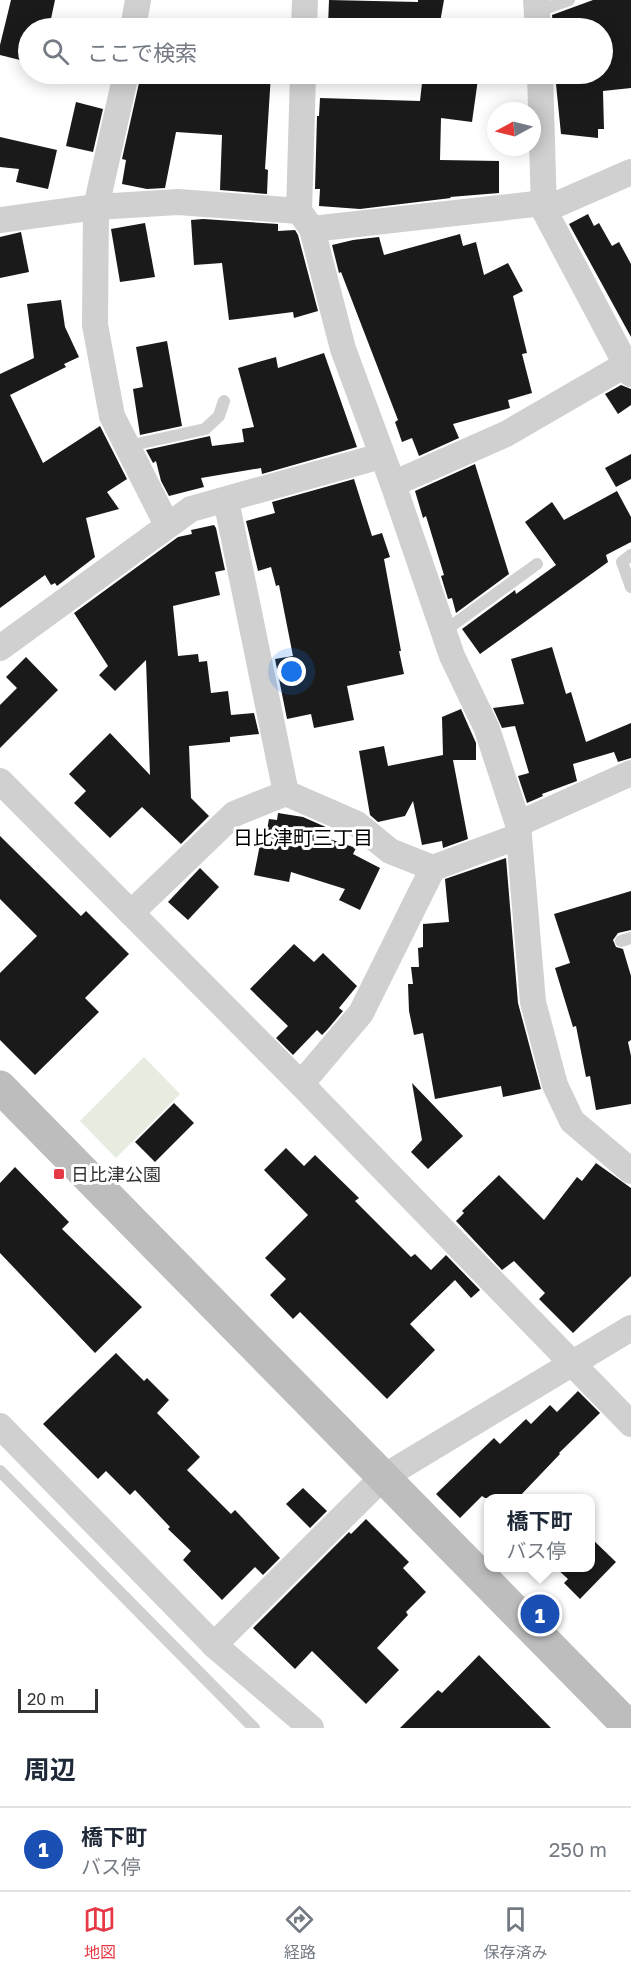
<!DOCTYPE html>
<html lang="ja">
<head>
<meta charset="utf-8">
<style>
	:root { --surface:#fff; --page:#f6f6f7; --text:#1f2937; --muted:#747a83; --line:#e0e1e3; --accent:#e63946 }
	body { margin:0; font-family:"Golos Text","Noto Sans JP",sans-serif; background:var(--page); color:var(--text) }
	.compass { position:absolute; left:487px; top:102px; width:54px; height:54px; border-radius:50%; background:var(--surface); box-shadow:0 3px 15px #0003; rotate:263deg }
	.scale { position:absolute; left:18px; bottom:15px; width:80px; box-sizing:border-box; padding-left:6px; border:3px solid #333; border-top:0; font-size:16px; line-height:21px; white-space:nowrap; color:#333; -webkit-text-stroke:4px #fff; paint-order:stroke }
	.you { position:absolute; left:292px; top:672px; width:21px; height:21px; margin:-15px; border:4px solid #fff; border-radius:50%; background:#1a73e8; box-shadow:0 0 0 9px #1a73e833 }
	.badge { display:grid; place-items:center; width:39px; height:39px; border-radius:50%; background:var(--accent); color:#fff; font-size:20px; font-weight:700 }
	.pin { position:absolute; translate:-50% -50%; border:3px solid #fff; box-shadow:0 2px 6px #0006 }
	.popup { position:absolute; left:484px; top:1494px; width:111px; height:78px; box-sizing:border-box; display:grid; place-content:center; border-radius:12px; background:var(--surface); filter:drop-shadow(0 2px 4px #0005); font-size:20px; white-space:nowrap; color:var(--muted) }
	.popup b { font-size:22px; color:var(--text) }
	.popup::after { content:''; position:absolute; left:50%; top:100%; margin-left:-12px; border:12px solid transparent; border-top-color:var(--surface) }
	.list { margin:0; padding:0; list-style:none }
	h2 { display:flex; justify-content:space-between; align-items:center; height:78px; margin:0; padding:0 24px; font-size:26px }
	h2 small { font-size:20px; font-weight:400; color:var(--muted) }
	.list li { display:grid; grid-template-columns:39px 1fr auto; gap:18px; align-items:center; box-sizing:border-box; height:84px; padding:0 24px; border-top:2px solid var(--line) }
	.list b { display:block; font-size:22px; white-space:nowrap }
	.list p { margin:0; font-size:20px; white-space:nowrap; color:var(--muted) }
	.list em { font-size:20px; font-style:normal; color:var(--muted) }
	.icon { flex:none; width:33px; height:33px; fill:none; stroke:currentColor; stroke-width:2; stroke-linecap:round; stroke-linejoin:round }
	.map { position:relative; flex:none; width:631px; height:1728px; overflow:hidden }
	.search { position:absolute; background:var(--surface); box-shadow:0 3px 15px #0003; left:18px; right:18px; top:18px; height:66px; display:flex; align-items:center; gap:15px; box-sizing:border-box; padding:0 21px; border-radius:33px; color:var(--muted); font-size:22px }
	.sheet { height:162px; background:var(--surface) }
	nav { display:flex; justify-content:space-around; align-items:center; box-sizing:border-box; height:84px; border-top:2px solid var(--line); background:var(--surface); font-size:16px; color:var(--muted) }
	nav a { display:grid; justify-items:center; gap:3px }
	nav .on { color:var(--accent) }
	.map>svg:first-child { display:block }
	.green { fill:#e6ecdf }
	.building { fill:#1a1a1a }
	.lines { fill:none; stroke-linecap:round; stroke-linejoin:round }
	.lane { stroke:#d0d0d0; stroke-width:12 }
	.street { stroke:#d0d0d0; stroke-width:26 }
	.secondary { stroke:#bdbdbd; stroke-width:33 }
	.poi-dot { fill:#e63946; stroke:#fff; stroke-width:2 }
	.labels { text-anchor:middle; dominant-baseline:central; stroke-width:6; stroke-linejoin:round; paint-order:stroke }
	.poi-label { font-size:18px; fill:#333; stroke:#fff; text-anchor:start }
	.neighbourhood-label { font-size:20px; fill:#000; stroke:#fff }
</style>
</head>
<body>
<div class="map">
<svg width="631" height="1728" viewBox="0 0 631 1728">
	<rect width="100%" height="100%" fill="#fff"/>
	<path class="green" d="M144,1057l36,37 -64,64 -36,-37z"/>
	<g class="building">
		<path d="M11,0h44l-6,28h-21v34l-28,-7v-10z"/>
		<path d="M329,0l89,2v-2h26l-5,28h-106v-1l-5,-1z"/>
		<path d="M593,0h38v88l-28,3 1,38h-6v9l-37,-4 -6,-60h48v-46h-50l-1,-13z"/>
		<path d="M141,74h130l-6,95 3,1 -1,24 -47,-4 2,-55 -46,-3 -11,56 -18,1 -25,-5 4,-24 -4,-1z"/>
		<path d="M423,74h48l-1,4 8,1 -6,43 -31,-4 -1,42 59,1v32l-49,4 1,1 -91,11 -41,-3 1,-17h-5l2,-73h2l1,-18 100,3z"/>
		<path d="M76,102l27,7 -10,43 -27,-6z"/>
		<path d="M0,137l57,13 -9,39 -32,-7 3,-13 -19,-2z"/>
		<path d="M588,214l6,12 5,-3 13,23 7,-4 12,22v73l-62,-113z"/>
		<path d="M203,219l75,5v7l17,-1 3,5 20,76 -24,7 -1,-6 -64,8 -7,-57 -28,2 -3,-45z"/>
		<path d="M145,223l10,54 -35,5 -9,-53z"/>
		<path d="M21,232l8,40 -29,6v-41z"/>
		<path d="M460,234l3,12 13,-4 8,33 24,-12 15,28 -10,5 14,57 -5,1 10,39 -24,7 2,8 -57,16 6,14 -40,18 -7,-18 -10,4 -7,-20 3,-2 -57,-148 -2,1 -7,-28 21,-5 26,-3 5,18z"/>
		<path d="M61,300l4,27 14,30 -15,7 2,3 -56,28 33,68 57,-37 27,53 -20,13 12,17 -33,9 9,39 -38,29 -2,-3 -4,2 -6,-10 -45,33v-234l34,-16 -7,-54z"/>
		<path d="M167,341l15,85 -42,9 -7,-46 10,-2 -7,-40z"/>
		<path d="M324,353l33,94 -95,27 -1,-6 -60,10 3,9 -35,9 -8,-15 -5,-20 -3,2 -7,-13 64,-14 2,10 32,-4 -2,-13 12,-2 -16,-59 38,-11 2,11z"/>
		<path d="M621,385l10,4v16l-13,9 -13,-20z"/>
		<path d="M631,454v25l-15,8 -11,-19z"/>
		<path d="M475,464l34,110 -53,39 -4,-15 -4,1 -7,-23 3,-1 -18,-59 -3,2 -8,-27z"/>
		<path d="M354,479l18,57 10,-3 8,24 -6,2 17,92h-2l5,23 -57,12 7,34 -40,8 -3,-14 -24,5 -12,-60 18,-3 -14,-71 -3,1 -5,-19 -13,4 -12,-50 29,-8 -3,-11z"/>
		<path d="M617,491l14,26v25l-25,13 2,7 -128,92 -18,-25 53,-39 1,4 40,-29 -31,-43 27,-20 12,18z"/>
		<path d="M214,525l2,3 9,42 -10,2 5,23 -47,11 5,50 20,-2 1,8 8,-1 4,32 17,-2 3,24 23,-2 5,21 -29,3v5l-41,4 2,52 18,18 -28,28 -39,-37 -32,31 -36,-35 12,-12 -17,-17 41,-41 40,42 -4,-115 -31,31 -16,-16 9,-9 -34,-53 104,-76 14,-3 -1,-4z"/>
		<path d="M552,647l14,47 5,-2 15,50 45,-19v35l-13,4 -4,-10 -41,12 4,17 -35,13 1,2 -16,7 -9,-27 11,-3 -14,-47 -13,2 -9,-20 31,-4 -13,-45z"/>
		<path d="M26,657l32,33 -58,58v-43l17,-17 -11,-11z"/>
		<path d="M461,709l15,34v17h-23l15,79 -25,9 -1,-7 -20,4 -9,-44 -8,15 -27,6 -8,-7 -11,-64 25,-5 4,20 55,-11 -1,-38z"/>
		<path d="M278,813l25,4 25,11 -4,9 32,11 -3,6 27,14 -20,42 -21,-10 6,-11 -54,-17 -2,10 -35,-7 8,-41 4,1 3,-16 8,1z"/>
		<path d="M0,836l81,80 5,-5 43,43 -44,44 14,14 -64,63 -35,-35v-67l37,-37 -37,-37z"/>
		<path d="M506,858l12,145 23,86 -38,8 -2,-11 -66,13 -12,-66 -9,2 -5,-24 -1,-27h5l-2,-17h8l-1,-19 5,-1v-23l26,-2 -4,-43z"/>
		<path d="M200,868l19,19 -31,33 -20,-18z"/>
		<path d="M631,891v39l-13,3 -5,7 3,7 7,2 8,27v64l-3,2 3,14v48l-35,6 -6,-34 -4,1 -10,-51 -3,1 -18,-59 15,-5 -16,-49z"/>
		<path d="M294,944l20,18 9,-9 34,33 -18,22 4,3 -16,19 -5,5 -5,-5 -24,25 -17,-17 12,-12 -38,-37z"/>
		<path d="M412,1083l51,53 -35,33 -17,-17 11,-12z"/>
		<path d="M174,1103l20,20 -39,39 -20,-20z"/>
		<path d="M286,1148l18,18 11,-11 44,43 -4,3 56,56 4,-3 16,16 15,-15 34,35 -9,8 -16,-18 -45,44 25,26 -48,49 -87,-87 -7,7 -23,-24 16,-16 -21,-21 43,-43 -44,-45z"/>
		<path d="M596,1163l35,25v88l-58,57 -34,-34 6,-6 -31,-32 -12,9 -46,-49 8,-8 -2,-2 37,-36 45,45 33,-43 5,4z"/>
		<path d="M15,1167l54,55 -7,7 80,78 -47,46 -95,-100v-70z"/>
		<path d="M116,1353l28,28 3,-3 22,22 -12,13 43,44 -13,13 44,44 4,-4 45,48 -17,17 -8,-8 -33,33 -39,-40 8,-9 -23,-22 2,-2 -35,-37 -5,5 -24,-24 -8,8 -55,-55z"/>
		<path d="M578,1391l22,22 -41,40 1,1 -42,44h-33l-3,-2 -22,22 -24,-24 58,-56 6,6 26,-25 5,5 19,-19 7,7z"/>
		<path d="M303,1488l24,23 -17,17 -24,-24z"/>
		<path d="M366,1519l43,43 -6,6 23,24 -20,20 2,3 -31,33 22,22 -33,34 -54,-53 -17,18 -42,-41 96,-96 2,2z"/>
		<path d="M591,1538l25,24 -36,37 -16,-16 4,-4 -12,-11h35z"/>
		<path d="M479,1655l72,73h-151l38,-38 4,3z"/>
	</g>
	<g class="lines">
		<g class="lane">
			<path d="M538,11l31,-11"/>
			<path d="M128,446l77,-17 14,-13 5,-15"/>
			<path d="M631,555l-9,7 9,25"/>
			<path d="M443,632l94,-68"/>
			<path d="M621,941l10,-3"/>
			<path d="M0,1471l254,257"/>
		</g>
		<g class="street">
			<path d="M536,0l2,28"/>
			<path d="M133,28l5,-28"/>
			<path d="M304,28l1,-28"/>
			<path d="M126,74l-30,133 -1,118 17,91 55,109"/>
			<path d="M303,74l-4,137 13,18 31,120 50,135 59,172 35,73 31,95 15,178 22,83 17,36 59,50"/>
			<path d="M540,74l4,136 87,164"/>
			<path d="M544,210l87,-38"/>
			<path d="M0,220l96,-13 82,-5 121,9"/>
			<path d="M312,229l232,-26"/>
			<path d="M393,484l113,-50 119,-69"/>
			<path d="M226,500l60,293"/>
			<path d="M0,648l191,-139 190,-53"/>
			<path d="M0,781l301,303 330,340"/>
			<path d="M518,824l113,-51"/>
			<path d="M131,913l103,-99 52,-21 71,31 33,27 43,17 86,-32"/>
			<path d="M301,1084l60,-71 72,-145"/>
			<path d="M0,1426l214,219 97,83"/>
			<path d="M214,1645l168,-167 249,-150"/>
		</g>
		<path class="secondary" d="M0,1087l630,641"/>
	</g>
	<rect class="poi-dot" x="53" y="1168" width="12" height="12" rx="3"/>
	<g class="labels">
		<g class="poi-label">
			<text x="71" y="1174">日比津公園</text>
		</g>
		<g class="neighbourhood-label">
			<text x="303" y="837">日比津町三丁目</text>
		</g>
	</g>
</svg>
<svg class="compass" viewBox="-18 -18 36 36"><path d="M0-13l5 13h-10z" fill="#e53935"/><path d="M0 13l5-13h-10z" fill="#747a83"/></svg>
<div class="scale">20 m</div>
<div class="you"></div>
<div class="pin badge" style="left:540px;top:1614px;background:#1a4fb4">1</div>
<div class="popup"><b>橋下町</b>バス停</div>
<div class="search"><svg class="icon" aria-label="search" viewBox="0 0 24 24"><circle cx="10" cy="10" r="6"/><path d="M15 15l6 6"/></svg>ここで検索</div>
</div>
<section class="sheet">
<h2>周辺<small></small></h2>
<ul class="list">
<li><span class="badge" style="background:#1a4fb4">1</span><div><b>橋下町</b><p>バス停</p></div><em>250 m</em></li>
</ul>
</section>
<nav>
<a class="on"><svg class="icon" aria-label="map" viewBox="0 0 24 24"><path d="M3 6l6-2 6 2 6-2v14l-6 2-6-2-6 2zM9 4v14M15 6v14"/></svg>地図</a>
<a><svg class="icon" aria-label="directions" viewBox="0 0 24 24"><path d="M12 3l9 9-9 9-9-9zM9 14v-3h6M13 9l2 2-2 2"/></svg>経路</a>
<a><svg class="icon" aria-label="saved" viewBox="0 0 24 24"><path d="M7 4h10v16l-5-4-5 4z"/></svg>保存済み</a>
</nav>
</body>
</html>
